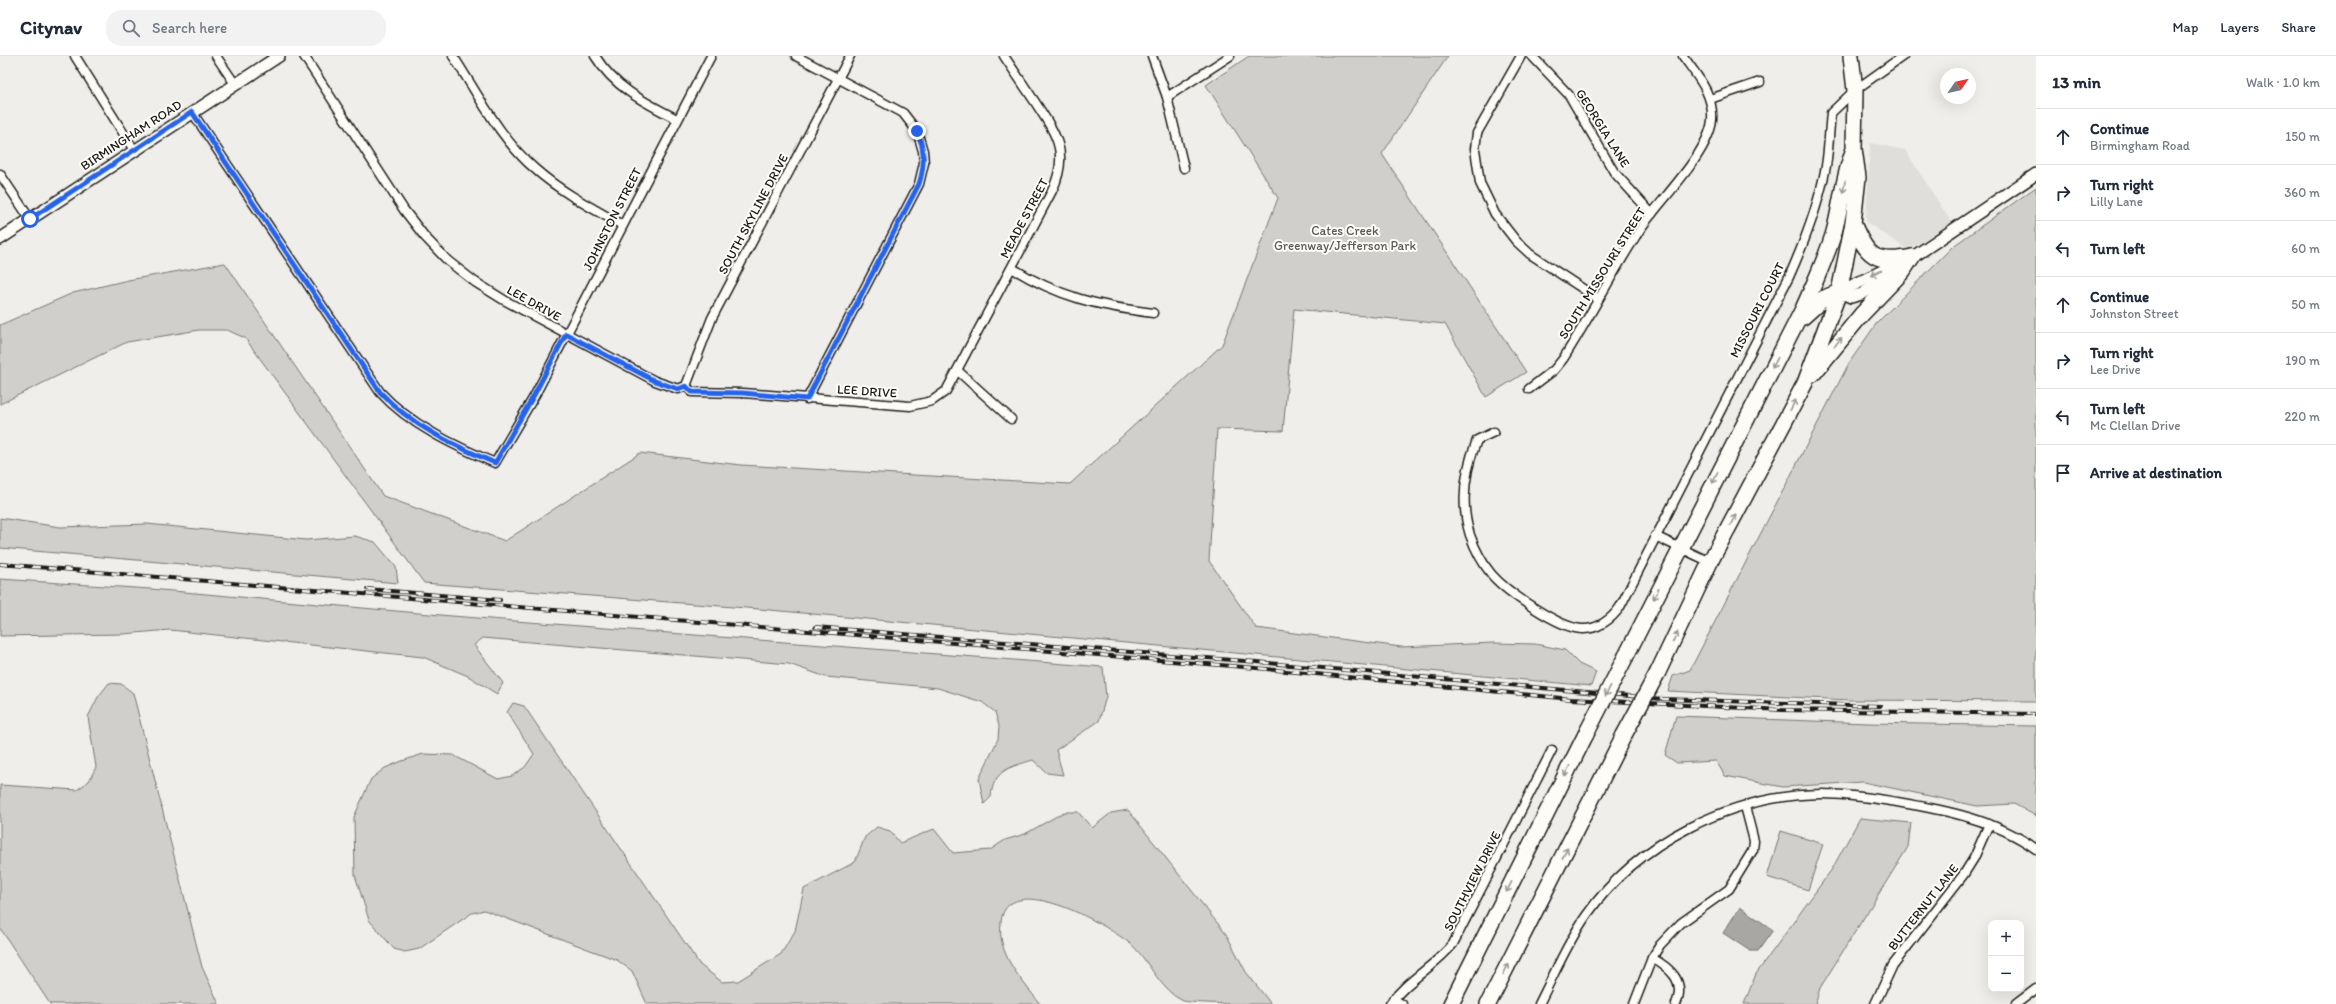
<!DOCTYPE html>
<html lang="en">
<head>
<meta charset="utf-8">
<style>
	:root { --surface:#fff; --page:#f2f2f3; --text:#1f2937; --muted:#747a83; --line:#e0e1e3 }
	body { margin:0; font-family:Itim,sans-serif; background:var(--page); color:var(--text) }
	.controls { position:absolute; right:12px; bottom:12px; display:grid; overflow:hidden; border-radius:8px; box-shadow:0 4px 16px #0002 }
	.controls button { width:36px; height:36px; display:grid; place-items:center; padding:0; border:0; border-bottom:1px solid var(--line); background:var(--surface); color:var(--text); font:20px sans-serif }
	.compass { position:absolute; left:1940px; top:12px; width:36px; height:36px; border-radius:50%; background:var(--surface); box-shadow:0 4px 16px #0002; rotate:56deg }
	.stop { position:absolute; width:12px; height:12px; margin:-9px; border:3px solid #2563eb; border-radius:50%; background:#fff }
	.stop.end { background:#2563eb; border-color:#fff; box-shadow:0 1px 4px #0008 }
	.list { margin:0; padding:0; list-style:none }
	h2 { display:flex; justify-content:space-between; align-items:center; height:52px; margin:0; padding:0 16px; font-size:17px }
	h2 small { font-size:13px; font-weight:400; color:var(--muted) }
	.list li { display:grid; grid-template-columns:26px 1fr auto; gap:12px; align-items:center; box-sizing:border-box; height:56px; padding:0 16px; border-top:1px solid var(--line) }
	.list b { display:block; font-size:15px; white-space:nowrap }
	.list p { margin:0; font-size:13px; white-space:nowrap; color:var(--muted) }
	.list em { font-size:13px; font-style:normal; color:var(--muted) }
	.icon { flex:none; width:22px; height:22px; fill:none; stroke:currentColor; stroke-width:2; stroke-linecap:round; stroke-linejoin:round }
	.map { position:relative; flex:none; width:2036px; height:948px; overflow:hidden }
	header { display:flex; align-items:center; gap:24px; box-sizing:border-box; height:56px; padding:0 20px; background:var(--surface); border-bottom:1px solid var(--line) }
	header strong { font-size:19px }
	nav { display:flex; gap:22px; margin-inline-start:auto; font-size:14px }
	.search { width:280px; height:36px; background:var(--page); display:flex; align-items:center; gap:10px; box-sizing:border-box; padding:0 14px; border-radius:16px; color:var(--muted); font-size:15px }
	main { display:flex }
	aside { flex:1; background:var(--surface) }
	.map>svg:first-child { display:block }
	.built { fill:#e0deda }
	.green { fill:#d0cfcc; stroke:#767674 }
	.water { fill:#a8a7a3; stroke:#706f6d }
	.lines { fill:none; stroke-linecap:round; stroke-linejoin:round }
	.street-casing { stroke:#1c1c1c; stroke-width:11 }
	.secondary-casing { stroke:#1c1c1c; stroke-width:14 }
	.highway-casing { stroke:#1c1c1c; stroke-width:18 }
	.street { stroke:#fdfcf7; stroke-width:8 }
	.secondary { stroke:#fdfcf7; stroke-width:11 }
	.highway { stroke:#fdfcf7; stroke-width:15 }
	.rail-casing { stroke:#1c1c1c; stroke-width:4 }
	.rail { stroke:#fdfcf7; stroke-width:2.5; stroke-dasharray:8; stroke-linecap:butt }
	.highway-bridge-casing { stroke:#1c1c1c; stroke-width:18; stroke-linecap:butt }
	.highway-bridge { stroke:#fdfcf7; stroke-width:15 }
	.oneway { stroke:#989794 }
	.route { stroke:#2563eb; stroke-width:5 }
	.labels { text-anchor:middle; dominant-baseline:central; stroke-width:4; stroke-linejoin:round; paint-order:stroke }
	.street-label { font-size:13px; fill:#1c1c1c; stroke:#fdfcf7 }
	.park-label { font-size:13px; fill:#5b5b5a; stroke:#fdfcf7 }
</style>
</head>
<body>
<header>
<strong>Citynav</strong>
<div class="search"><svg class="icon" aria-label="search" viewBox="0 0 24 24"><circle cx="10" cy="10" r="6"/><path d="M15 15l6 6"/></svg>Search here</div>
<nav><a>Map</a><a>Layers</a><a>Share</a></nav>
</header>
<main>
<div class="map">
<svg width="2036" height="948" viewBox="0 0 2036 948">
	<rect width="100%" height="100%" fill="#f0eeea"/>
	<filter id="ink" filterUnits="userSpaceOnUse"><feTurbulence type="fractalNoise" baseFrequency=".025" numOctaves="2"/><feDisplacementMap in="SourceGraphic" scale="8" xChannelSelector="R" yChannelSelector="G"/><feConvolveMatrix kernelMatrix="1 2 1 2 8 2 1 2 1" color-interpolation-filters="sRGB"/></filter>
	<g filter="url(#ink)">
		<path class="built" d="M1870,87l35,7 47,73 -44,27 -42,-28z"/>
		<g class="green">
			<path d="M1249,0h199l-66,98 144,218 -40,25 -41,-73 -151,-15 -11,122 -66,-2 -8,132 47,67 145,19 92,-4 42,1 30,6 14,14 17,8 -5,14 -832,-77 -335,-26 -179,-245 -18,-8h-28l-72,12 -127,62v-79l73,-32 55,-13 97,-17 158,233 122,45 135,-88 101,12 329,19 152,-139 56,-147 -72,-113z"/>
			<path d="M2036,131v514l-186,-1 -182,-9 5,-15 17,-6 159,-307 27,-39 76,-77z"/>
			<path d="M0,462l60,9 87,-3 159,16 49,-4 20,6 21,25 2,16 -398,-35z"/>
			<path d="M0,523l150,10 302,27 651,51 3,30 -7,24 -43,29 7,25 -16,-2 -14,-13c-23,7 -40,10 -42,37l-7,7 -5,-25 19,-40 1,-13 -4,-14 -13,-10 -44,-14 -112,-11 -37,-13 -306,-26 -9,7 29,38 -6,11 -29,-18 -45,-19 -253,-27 -47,4 -123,2z"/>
			<path d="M109,627l12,1 12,9 69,274 17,37h-169l-50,-76v-143l77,5 12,-9 7,-14 -8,-50 10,-20z"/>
			<path d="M513,647l11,3 176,259 22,17 16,-1 43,-27 14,-23 9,-42 51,-27 10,-25 12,-10 13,4 10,12 34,-14 19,24 37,-3 15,-10 20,-6 39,-22h14l14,16 19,-15 17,-3 98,124 20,38 25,32c-22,0 -70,0 -88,-3 -22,-10 -33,-38 -49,-54 -20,-19 -127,-81 -133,-25 -4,34 20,56 39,82h-393l-15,-33 -15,-11 -133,-50 -12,3 -53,36 -14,3 -11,-3 -25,-29 -14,-45 -1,-58 17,-38 14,-11 17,-7 21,-7 30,1 45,24 14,-3 13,-9 9,-13 -27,-42z"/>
			<path d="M1676,660l192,7 168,3v90l-22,-12 -37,2 -114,-24 -80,5 -58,-11 -9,-15 -39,2 -12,-8z"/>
			<path d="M1860,762l51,5 -3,24 -88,141 -5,16h-71l12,-30 76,-105z"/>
			<path d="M1781,775l42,13 -15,46 -41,-13z"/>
		</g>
		<path class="water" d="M1740,851l33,23 -15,21h-8l-27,-18z"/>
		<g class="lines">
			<defs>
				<g id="street">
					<path d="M75,0l59,94"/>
					<path d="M216,0l19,28"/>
					<path d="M304,0l100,154 21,27 23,24 27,21 29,18 151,81 23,8 8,-3"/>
					<path d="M453,0c25,38 47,83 82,113 26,23 57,39 87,56"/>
					<path d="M595,0c20,32 49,46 82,63"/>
					<path d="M796,0l107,57 14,18 6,20 1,12 -5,21 -112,215"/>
					<path d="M1152,0l15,41 17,71"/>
					<path d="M1521,0l-44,77 -2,16 5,34 15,31 21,27 14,13 67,44"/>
					<path d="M1532,0l37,39 45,77 38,42"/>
					<path d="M1167,41l63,-41"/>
					<path d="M1710,43l50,-17"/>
					<path d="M192,56l188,280c30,33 75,54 115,71l40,-68 176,-339"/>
					<path d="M0,118l30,45"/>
					<path d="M1012,212c46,29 87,38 141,45"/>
					<path d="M958,315l53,48"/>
					<path d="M686,330l6,6 51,1 167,13 22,-5 14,-10 106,-200c18,-38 4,-57 -17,-89 -10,-15 -21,-31 -31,-46"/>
					<path d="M686,330l26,-68 138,-262"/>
					<path d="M1529,333l25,-19 9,-11c27,-42 49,-86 76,-128 19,-29 70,-77 73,-111 2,-26 -15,-44 -29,-64"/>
					<path d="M1494,376l-17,8c-12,30 -17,63 -7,95 5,14 13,29 22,40 15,17 67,53 90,54 15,1 30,-10 38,-22l169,-330c16,-36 30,-73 37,-111 3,-18 3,-35 5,-53l24,-23 48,-34"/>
					<path d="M1655,480l55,26"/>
					<path d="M1652,902c18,10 34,23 24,46"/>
					<path d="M1393,943l9,5"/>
					<path d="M1390,948c17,-24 44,-37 63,-60l99,-194"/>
					<path d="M1539,948c15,-29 28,-61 47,-88 52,-75 146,-121 236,-122 26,0 50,4 75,8 48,8 99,18 139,47"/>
					<path d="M1634,948l18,-46 8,-13 21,-22 48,-34 24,-39 1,-9 -9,-35"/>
					<path d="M1875,948l18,-39 71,-91 10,-16 15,-34"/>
					<path d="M2016,948l20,-15"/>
				</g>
				<g id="secondary">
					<path d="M0,183l279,-183"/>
					<path d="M1907,205l129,-87"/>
					<path d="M1839,236l12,5 11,-3 30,-20"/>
					<path d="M1839,236l62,-30"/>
				</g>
				<g id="highway">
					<path d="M1853,167c14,34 22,41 59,34"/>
					<path d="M1803,261l21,-19 15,-6"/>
					<path d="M1813,318l49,-60 41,-43 9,-14"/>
					<path d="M1626,600l177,-347c11,-25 23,-50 31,-77 7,-26 9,-54 19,-80"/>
					<path d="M1658,616l52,-110 95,-179 34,-91 14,-69 5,-46 -4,-28 1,-59 -4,-34"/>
					<path d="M1451,948l134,-268"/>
					<path d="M1488,948l136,-269"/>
				</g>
			</defs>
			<use href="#street" class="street-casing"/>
			<use href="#secondary" class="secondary-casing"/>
			<use href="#highway" class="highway-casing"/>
			<use href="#street" class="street"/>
			<use href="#secondary" class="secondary"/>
			<use href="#highway" class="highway"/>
			<defs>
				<g id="rail">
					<path d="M0,508l1256,104 315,31 211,11 254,4"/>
					<path d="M367,533l133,11"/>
					<path d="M815,571l442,35 406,37 217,7"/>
				</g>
			</defs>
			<use href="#rail" class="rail-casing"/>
			<use href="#rail" class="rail"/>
			<defs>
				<g id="highway-bridge">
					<path d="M1624,679l34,-63"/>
					<path d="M1585,680l41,-80"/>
				</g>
			</defs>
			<use href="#highway-bridge" class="highway-bridge-casing"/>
			<use href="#highway-bridge" class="highway-bridge"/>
		</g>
		<defs><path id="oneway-shaft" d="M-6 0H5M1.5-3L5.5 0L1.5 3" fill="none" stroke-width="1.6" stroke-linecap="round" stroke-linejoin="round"/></defs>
		<g class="oneway">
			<use href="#oneway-shaft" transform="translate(1844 131) rotate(100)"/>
			<use href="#oneway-shaft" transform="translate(1876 217) rotate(154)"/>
			<use href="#oneway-shaft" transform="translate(1838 286) rotate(-51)"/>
			<use href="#oneway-shaft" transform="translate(1775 307) rotate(117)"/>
			<use href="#oneway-shaft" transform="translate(1793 349) rotate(-62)"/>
			<use href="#oneway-shaft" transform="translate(1715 422) rotate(117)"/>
			<use href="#oneway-shaft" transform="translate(1733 464) rotate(-62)"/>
			<use href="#oneway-shaft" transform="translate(1656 538) rotate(116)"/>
			<use href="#oneway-shaft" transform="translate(1675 581) rotate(-65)"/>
			<use href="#oneway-shaft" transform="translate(1608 635) rotate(117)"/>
			<use href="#oneway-shaft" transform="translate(1567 715) rotate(117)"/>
			<use href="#oneway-shaft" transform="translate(1565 797) rotate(-63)"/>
			<use href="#oneway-shaft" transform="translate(1509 831) rotate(117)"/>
			<use href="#oneway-shaft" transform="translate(1506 913) rotate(-63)"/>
		</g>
	</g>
	<g class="lines" filter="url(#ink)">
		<path class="route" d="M30,163l162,-107 188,280c30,33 75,54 115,71l39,-68 32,-61 89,47 23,8 8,-3 6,6 51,1 64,6 112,-215c6,-19 6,-35 -2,-53"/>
	</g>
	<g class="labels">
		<g class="street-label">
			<text transform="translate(1603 72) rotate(58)">GEORGIA LANE</text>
			<text transform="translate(131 79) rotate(-33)">BIRMINGHAM ROAD</text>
			<text transform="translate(753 158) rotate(-62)">SOUTH SKYLINE DRIVE</text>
			<text transform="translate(1024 162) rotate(-62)">MEADE STREET</text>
			<text transform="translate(612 163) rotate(-63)">JOHNSTON STREET</text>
			<text transform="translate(1602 217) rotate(-58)">SOUTH MISSOURI STREET</text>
			<text transform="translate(534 247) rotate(29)">LEE DRIVE</text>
			<text transform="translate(1757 254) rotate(-63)">MISSOURI COURT</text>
			<text transform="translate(867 335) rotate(4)">LEE DRIVE</text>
			<text transform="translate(1472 825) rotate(-63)">SOUTHVIEW DRIVE</text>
			<text transform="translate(1923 851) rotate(-52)">BUTTERNUT LANE</text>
		</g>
		<g class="park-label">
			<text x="1345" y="174">Cates Creek<tspan x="1345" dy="15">Greenway/Jefferson Park</tspan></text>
		</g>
	</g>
</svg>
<div class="controls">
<button>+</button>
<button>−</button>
</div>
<svg class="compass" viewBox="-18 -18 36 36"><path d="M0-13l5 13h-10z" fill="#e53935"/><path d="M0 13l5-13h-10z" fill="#747a83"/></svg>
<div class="stop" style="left:30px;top:163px"></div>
<div class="stop end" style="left:917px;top:75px"></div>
</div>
<aside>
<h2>13 min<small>Walk · 1.0 km</small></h2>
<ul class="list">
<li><svg class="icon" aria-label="ahead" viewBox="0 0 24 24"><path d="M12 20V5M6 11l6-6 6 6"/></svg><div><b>Continue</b><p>Birmingham Road</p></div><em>150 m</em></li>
<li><svg class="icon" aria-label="right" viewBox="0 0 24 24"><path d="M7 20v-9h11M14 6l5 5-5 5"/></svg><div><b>Turn right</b><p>Lilly Lane</p></div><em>360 m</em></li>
<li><svg class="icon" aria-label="left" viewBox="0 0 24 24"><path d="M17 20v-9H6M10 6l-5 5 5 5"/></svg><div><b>Turn left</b></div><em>60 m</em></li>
<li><svg class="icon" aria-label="ahead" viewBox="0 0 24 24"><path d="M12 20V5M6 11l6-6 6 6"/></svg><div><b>Continue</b><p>Johnston Street</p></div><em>50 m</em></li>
<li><svg class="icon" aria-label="right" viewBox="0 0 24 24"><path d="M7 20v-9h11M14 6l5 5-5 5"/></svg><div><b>Turn right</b><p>Lee Drive</p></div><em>190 m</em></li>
<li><svg class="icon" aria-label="left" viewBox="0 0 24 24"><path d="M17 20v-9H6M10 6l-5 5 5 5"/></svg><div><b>Turn left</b><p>Mc Clellan Drive</p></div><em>220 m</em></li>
<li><svg class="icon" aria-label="arrive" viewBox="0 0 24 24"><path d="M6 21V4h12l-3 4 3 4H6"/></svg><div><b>Arrive at destination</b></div></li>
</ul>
</aside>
</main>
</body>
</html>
